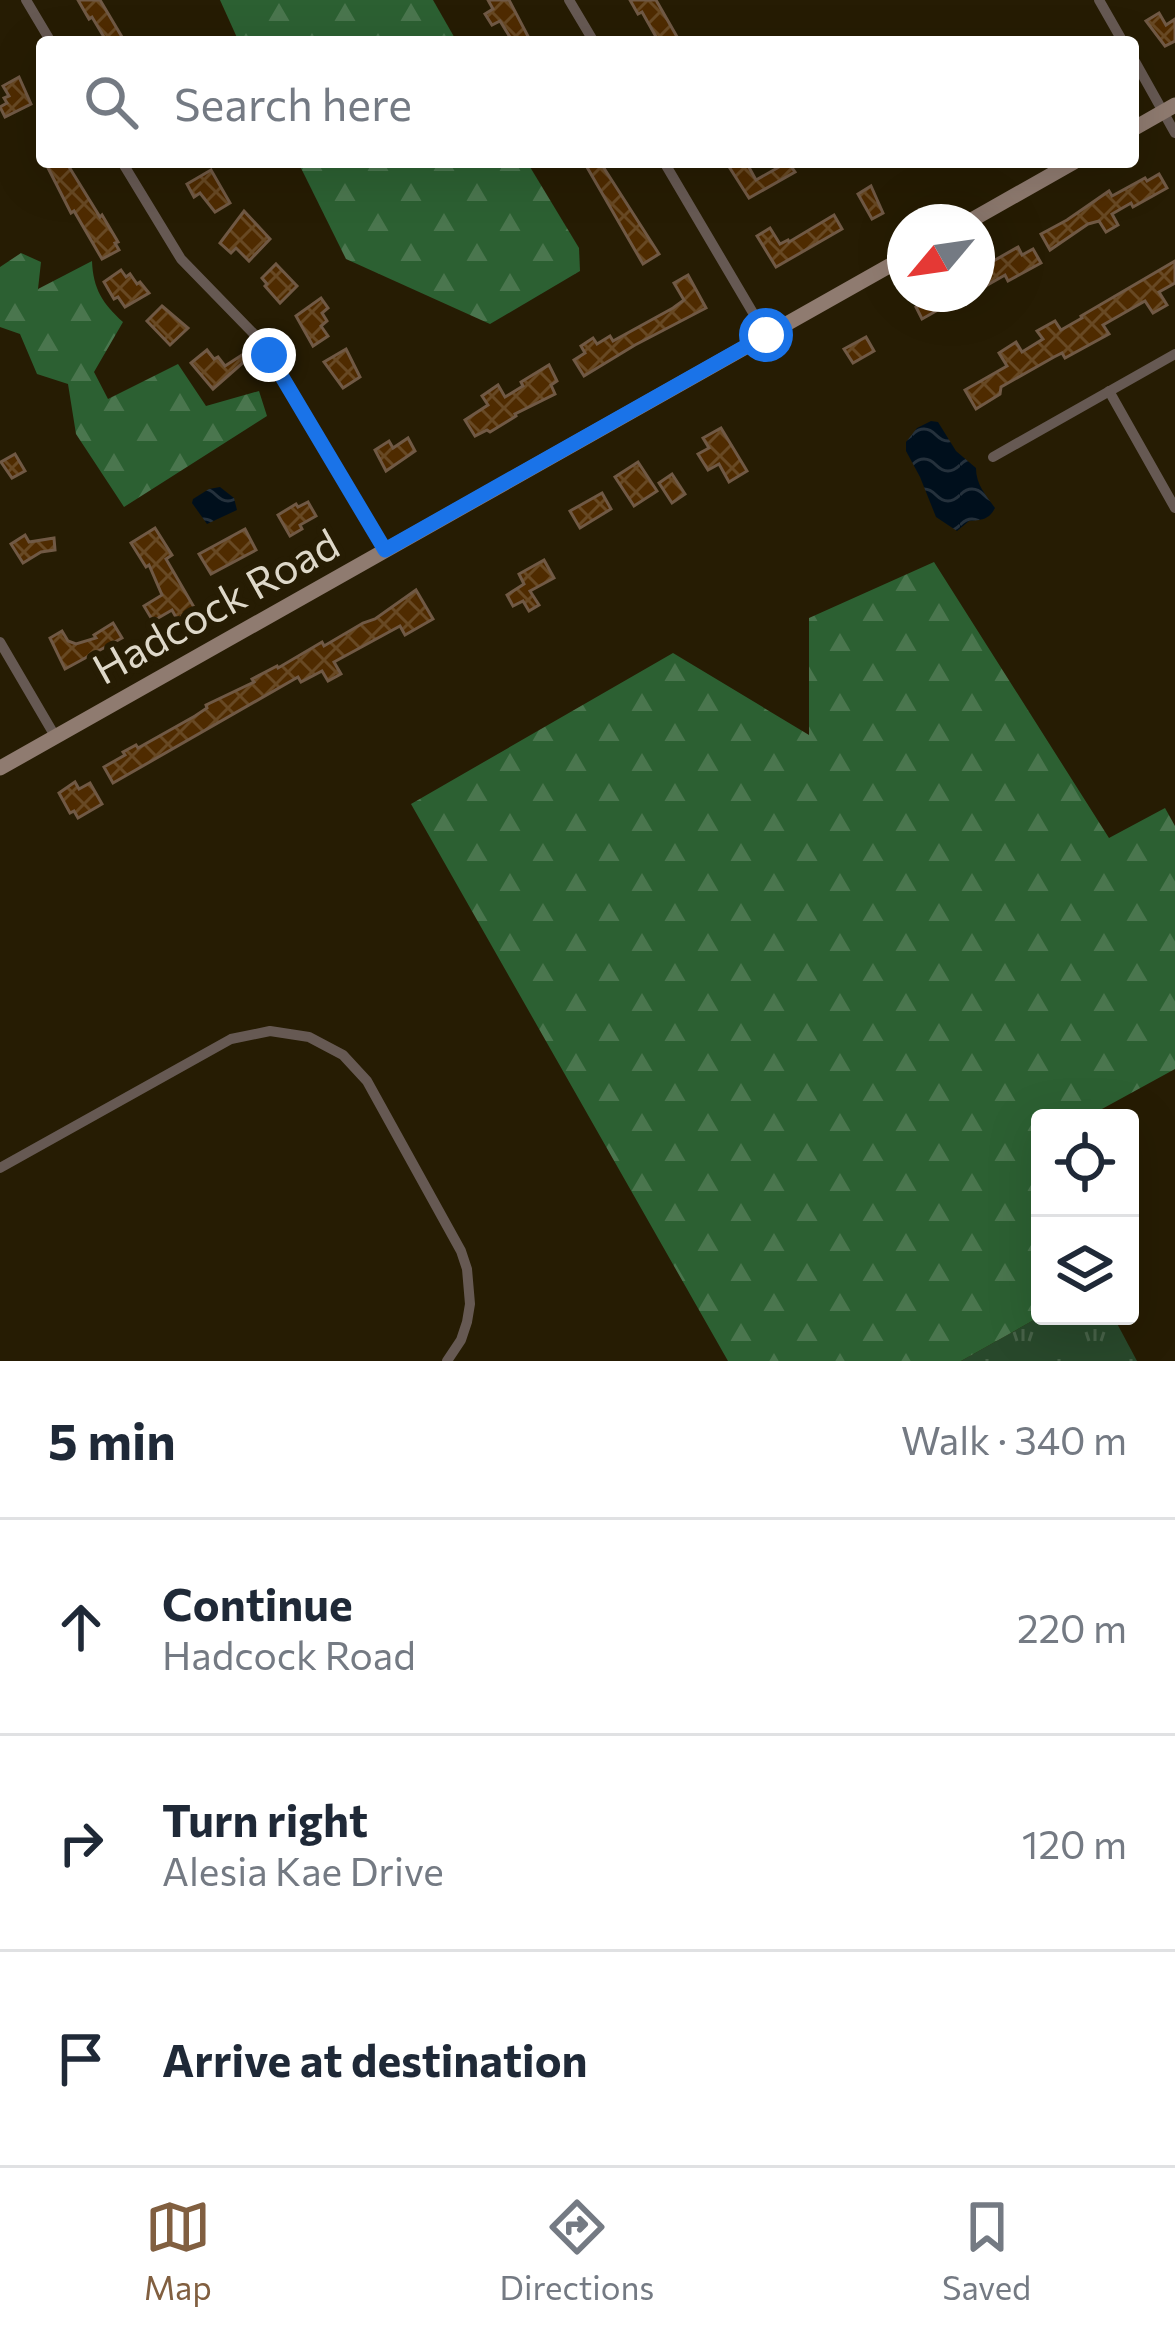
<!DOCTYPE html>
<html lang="en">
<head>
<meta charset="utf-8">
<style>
	:root { --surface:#fff; --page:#f2f2f3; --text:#1f2937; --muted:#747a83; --line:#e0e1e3; --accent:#815f40 }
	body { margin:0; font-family:Commissioner,sans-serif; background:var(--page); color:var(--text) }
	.controls { position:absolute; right:36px; bottom:36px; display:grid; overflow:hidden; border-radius:12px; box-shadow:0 12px 48px #0002 }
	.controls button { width:108px; height:108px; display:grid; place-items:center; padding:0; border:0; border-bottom:3px solid var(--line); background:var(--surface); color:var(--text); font:60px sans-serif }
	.compass { position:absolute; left:887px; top:204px; width:108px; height:108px; border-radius:50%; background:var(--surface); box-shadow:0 12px 48px #0002; rotate:241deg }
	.stop { position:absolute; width:36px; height:36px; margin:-27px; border:9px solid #1a73e8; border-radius:50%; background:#fff }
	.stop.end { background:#1a73e8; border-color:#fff; box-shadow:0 3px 12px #0008 }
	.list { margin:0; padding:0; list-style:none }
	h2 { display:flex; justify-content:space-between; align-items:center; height:156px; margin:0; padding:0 48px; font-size:51px }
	h2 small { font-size:39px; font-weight:400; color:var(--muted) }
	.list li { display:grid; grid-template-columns:78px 1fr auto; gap:36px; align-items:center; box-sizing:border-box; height:216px; padding:0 48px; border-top:3px solid var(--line) }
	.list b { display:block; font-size:45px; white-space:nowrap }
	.list p { margin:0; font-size:39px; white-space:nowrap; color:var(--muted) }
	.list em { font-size:39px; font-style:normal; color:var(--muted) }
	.icon { flex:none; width:66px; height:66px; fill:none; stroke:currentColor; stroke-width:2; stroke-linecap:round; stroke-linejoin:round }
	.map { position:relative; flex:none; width:1175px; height:1361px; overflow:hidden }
	.search { position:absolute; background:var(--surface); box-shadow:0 12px 48px #0002; left:36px; right:36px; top:36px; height:132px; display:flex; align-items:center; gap:30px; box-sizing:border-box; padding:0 42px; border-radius:12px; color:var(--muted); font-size:45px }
	.sheet { height:804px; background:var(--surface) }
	nav { display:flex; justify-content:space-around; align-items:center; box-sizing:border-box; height:168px; border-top:3px solid var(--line); background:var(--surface); font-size:33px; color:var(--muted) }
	nav a { display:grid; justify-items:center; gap:6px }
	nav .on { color:var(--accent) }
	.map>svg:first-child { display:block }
	.grass { fill:url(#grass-tufts) }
	.forest { fill:url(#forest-firs) }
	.water { fill:url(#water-waves) }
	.building { fill:url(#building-cross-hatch); stroke:#705945; stroke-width:3 }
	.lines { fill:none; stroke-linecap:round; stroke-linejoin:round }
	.street { stroke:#665953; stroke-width:10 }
	.secondary { stroke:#8f7b70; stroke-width:15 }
	.route { stroke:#1a73e8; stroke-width:15 }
	.labels { text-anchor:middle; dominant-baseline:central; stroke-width:12; stroke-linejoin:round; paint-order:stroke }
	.street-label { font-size:42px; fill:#ded8c9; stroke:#261c03 }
</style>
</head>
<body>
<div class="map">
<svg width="1175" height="1361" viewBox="0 0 1175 1361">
	<defs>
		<pattern id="grass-tufts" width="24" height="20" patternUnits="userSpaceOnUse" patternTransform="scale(3)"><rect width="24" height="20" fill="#28482b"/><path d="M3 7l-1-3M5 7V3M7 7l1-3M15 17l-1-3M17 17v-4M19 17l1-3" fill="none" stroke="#476248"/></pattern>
		<pattern id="forest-firs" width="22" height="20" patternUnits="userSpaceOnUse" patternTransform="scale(3)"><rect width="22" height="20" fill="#2c6032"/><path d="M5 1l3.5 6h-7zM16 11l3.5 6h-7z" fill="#4a764e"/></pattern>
		<pattern id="water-waves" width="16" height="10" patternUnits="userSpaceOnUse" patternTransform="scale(3)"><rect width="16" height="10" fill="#000f1c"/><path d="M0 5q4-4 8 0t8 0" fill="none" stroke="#25313c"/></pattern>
		<pattern id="building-cross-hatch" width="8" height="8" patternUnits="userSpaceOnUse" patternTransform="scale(3)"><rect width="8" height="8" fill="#4f2b00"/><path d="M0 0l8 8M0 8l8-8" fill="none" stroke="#684924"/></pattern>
	</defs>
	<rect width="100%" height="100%" fill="#261c03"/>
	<path class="grass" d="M1041,1316h72l24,45h-176z"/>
	<g class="forest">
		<path d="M220,0h213l24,42h-218z"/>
		<path d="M298,162h229l52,86 1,23 -90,53 -144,-65z"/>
		<path d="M21,253l20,9 -3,27 54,-28c1,28 11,43 31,61l-29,50 14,27 70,-35 28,42 53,-15 8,25 -143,91 -48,-73 -8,-50 -31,-10 -17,-40 -20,-7v-60z"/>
		<path d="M934,562l175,276 56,-30 10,18v243l-84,46 -1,3h-50l1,198 -80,45h-233l-317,-557 262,-151 136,82v-117z"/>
	</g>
	<g class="water">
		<path d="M931,421l7,1 18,29 20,17c0,17 10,27 19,40 -6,12 -14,12 -26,13l-12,10 -21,-14 -16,-40 -14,-26v-9l11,-14z"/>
		<path d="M220,487l14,11 3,12 -30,14 -15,-21 1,-4 16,-10z"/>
	</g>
	<g class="building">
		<path d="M78,0h22l25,42h-18l-15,-25 -3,2z"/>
		<path d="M488,0h21l22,42h-18l-13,-21 -8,4 -7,-11 8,-5z"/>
		<path d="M630,0h26l24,42h-21l-17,-30 -4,2z"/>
		<path d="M1159,13l7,12 9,-6v22l-10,5 -19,-25z"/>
		<path d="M19,77l12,27 -26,13 -5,-10 7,-4 -3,-5 5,-2 -6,-10z"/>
		<path d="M45,162h21l34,55 2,-2 16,27 -3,1 4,7 -17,9 -28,-48 -3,2z"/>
		<path d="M584,162h16l59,92 -16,10z"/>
		<path d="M726,162h20l10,18 32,-18 7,10 -46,26z"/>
		<path d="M211,170l19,33 -15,9 -15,-19 -6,4 -7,-13z"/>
		<path d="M1159,174l8,14 -34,19 -2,-4 -19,11 6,11 -12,7 -7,-11 -11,3 -38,26 -9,-16 26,-14 42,-29 3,5 33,-18 2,3z"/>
		<path d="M871,186l12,27 -11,6 -14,-25z"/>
		<path d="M244,211l26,28 -21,22 -13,-13 -5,5 -11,-10z"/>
		<path d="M834,215l8,14 -66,38 -19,-31 13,-8 10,16 8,-4 1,2z"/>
		<path d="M1018,247l4,8 11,-6 8,14 -33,18 -3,-6 -28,16v-25l9,-5 2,3z"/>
		<path d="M1175,261v22l-16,9 8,13 -14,8 -8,-12 -42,24 6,9 -44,24 -3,-5 -8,4 -53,30 -1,7 -24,15 -11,-19 42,-24 -8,-13 17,-11 6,10 21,-13 -6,-8 18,-10 6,9 21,-12 -1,-2z"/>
		<path d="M276,264l21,22 -17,17 -15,-17 2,-2 -5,-6z"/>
		<path d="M121,270l5,7 4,-3 7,10 3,-2 9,11 -24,14 -7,-10 -4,2 -10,-17z"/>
		<path d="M688,275l18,33 -71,37 -51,31 -10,-16 11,-7 -4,-7 12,-8 4,6 13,-8 3,5 60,-33 11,-8 -10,-17z"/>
		<path d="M930,294h36l-44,25 -6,-12 10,-6 -2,-4z"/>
		<path d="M321,298l7,10 -6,5 5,8 -6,5 7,10 -15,10 -17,-30z"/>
		<path d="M162,306l26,22 -18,17 -23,-24z"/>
		<path d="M866,337l8,14 -21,12 -9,-14z"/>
		<path d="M346,349l14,28 -17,11 -19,-26z"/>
		<path d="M207,350l7,9 4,-2 7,9 17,-11 4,5 -33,29 -22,-26z"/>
		<path d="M549,365l8,16 -6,4 4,9 -40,20 1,2 -26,16 -3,-2 -12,6 -10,-16 23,-15 -6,-9 16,-11 7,12 18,-11 -2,-4z"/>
		<path d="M721,428l26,43 -18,11 -10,-18 -11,6 -10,-16 11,-6 -6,-10z"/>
		<path d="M408,438l7,13 -29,20 -11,-21 14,-9 4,7z"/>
		<path d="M15,454l10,17 -13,7 -11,-16z"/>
		<path d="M638,462l19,29 -23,15 -19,-29z"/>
		<path d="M672,474l13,20 -13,9 -13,-20z"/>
		<path d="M602,493l9,16 -31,19 -10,-17z"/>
		<path d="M308,502l8,14 -16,9 2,4 -12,7 -12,-21 18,-11 2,3z"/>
		<path d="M155,528l17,27 -6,4 29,50 -18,10 -5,-9 -19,11 -9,-15 18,-11 -13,-30 -3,2 -15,-24z"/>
		<path d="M245,529l11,21 -45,24 -12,-20z"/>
		<path d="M25,535l4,7 25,-4 1,12 -14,2 -18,11 -12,-19z"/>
		<path d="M544,560l10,18 -24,13 9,14 -10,6 -6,-10 -10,5 -6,-11 17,-11 -5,-10z"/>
		<path d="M416,590l17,29 -28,16 -5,-9 -66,36 7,12 -13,7 -6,-10 -21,11 -3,-5 -185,106 -9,-16 21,-12 -2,-3 13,-7 2,3 57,-32 12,-8 -1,-3 48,-23 -2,-3 25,-13 1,2 44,-26 2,4 39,-23 12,-4z"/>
		<path d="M113,623l9,15 -57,31 -15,-31 12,-7 6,10 8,3 20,-6 -2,-3z"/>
		<path d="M75,782l4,7 11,-6 12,21 -24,14 -4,-7 -4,2 -11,-20z"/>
	</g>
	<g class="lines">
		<g class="street">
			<path d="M26,0l25,42"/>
			<path d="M569,0l25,42"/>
			<path d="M1099,0l24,42"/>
			<path d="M1133,58l42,75"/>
			<path d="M122,162l59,97 73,75 16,21 115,195"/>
			<path d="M664,162l102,173"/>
			<path d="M1109,391l66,117"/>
			<path d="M993,457l182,-103"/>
			<path d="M0,642l55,94"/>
			<path d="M0,1168l231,-129 39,-8 39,6 34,18 24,26 94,170 6,18 3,35 -3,18 -6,18 -14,21"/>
		</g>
		<g class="secondary">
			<path d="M1133,129l42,-24"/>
			<path d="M968,222l106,-60"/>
			<path d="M0,768l905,-511"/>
		</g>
	</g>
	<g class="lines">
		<path class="route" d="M269,355l116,195 381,-215"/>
	</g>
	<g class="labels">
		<g class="street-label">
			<text transform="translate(215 605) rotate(-29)">Hadcock Road</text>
		</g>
	</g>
</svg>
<div class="controls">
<button><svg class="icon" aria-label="locate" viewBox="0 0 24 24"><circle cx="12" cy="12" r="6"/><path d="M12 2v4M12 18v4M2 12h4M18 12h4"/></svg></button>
<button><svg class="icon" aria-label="layers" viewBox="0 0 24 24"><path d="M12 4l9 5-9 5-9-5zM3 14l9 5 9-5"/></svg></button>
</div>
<svg class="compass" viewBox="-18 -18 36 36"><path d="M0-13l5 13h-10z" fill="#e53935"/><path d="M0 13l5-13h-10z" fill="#747a83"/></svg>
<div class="stop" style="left:766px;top:335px"></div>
<div class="stop end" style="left:269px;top:355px"></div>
<div class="search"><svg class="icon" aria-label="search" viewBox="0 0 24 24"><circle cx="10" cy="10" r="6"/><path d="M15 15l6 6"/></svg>Search here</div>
</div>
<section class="sheet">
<h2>5 min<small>Walk · 340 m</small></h2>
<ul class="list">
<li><svg class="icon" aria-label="ahead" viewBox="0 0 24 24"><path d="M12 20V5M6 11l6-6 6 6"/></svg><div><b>Continue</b><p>Hadcock Road</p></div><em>220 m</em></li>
<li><svg class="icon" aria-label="right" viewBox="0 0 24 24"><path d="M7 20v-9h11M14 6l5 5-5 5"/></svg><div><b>Turn right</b><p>Alesia Kae Drive</p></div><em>120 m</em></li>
<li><svg class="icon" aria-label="arrive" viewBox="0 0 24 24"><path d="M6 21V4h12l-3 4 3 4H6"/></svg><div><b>Arrive at destination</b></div></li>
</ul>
</section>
<nav>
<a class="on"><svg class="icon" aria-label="map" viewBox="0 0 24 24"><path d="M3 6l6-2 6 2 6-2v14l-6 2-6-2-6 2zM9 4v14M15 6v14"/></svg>Map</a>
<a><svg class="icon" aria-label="directions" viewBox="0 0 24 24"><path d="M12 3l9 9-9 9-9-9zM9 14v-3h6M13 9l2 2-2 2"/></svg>Directions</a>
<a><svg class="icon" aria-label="saved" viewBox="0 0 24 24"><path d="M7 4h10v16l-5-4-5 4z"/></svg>Saved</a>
</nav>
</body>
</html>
